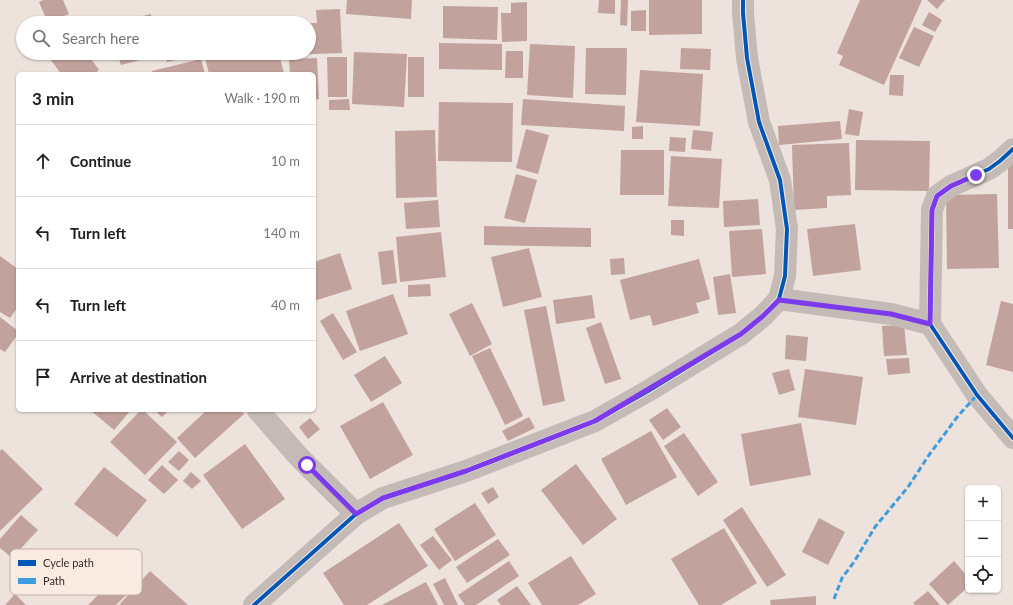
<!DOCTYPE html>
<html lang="en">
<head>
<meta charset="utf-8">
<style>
	:root { --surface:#fff; --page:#f2f2f2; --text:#202124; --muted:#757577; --line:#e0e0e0 }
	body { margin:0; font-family:Lato,sans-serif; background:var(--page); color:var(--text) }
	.controls { position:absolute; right:12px; bottom:12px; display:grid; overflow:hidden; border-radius:6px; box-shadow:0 1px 3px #0004 }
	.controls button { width:36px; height:36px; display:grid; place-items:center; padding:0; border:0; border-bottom:1px solid var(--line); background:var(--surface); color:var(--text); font:20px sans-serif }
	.stop { position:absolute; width:12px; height:12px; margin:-9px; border:3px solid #7c3aed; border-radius:50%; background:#fff }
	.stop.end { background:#7c3aed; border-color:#fff; box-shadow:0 1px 4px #0008 }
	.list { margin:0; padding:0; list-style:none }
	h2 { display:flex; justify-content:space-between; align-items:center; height:52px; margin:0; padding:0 16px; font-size:17px }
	h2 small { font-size:13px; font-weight:400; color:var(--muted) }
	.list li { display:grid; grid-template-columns:26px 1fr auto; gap:12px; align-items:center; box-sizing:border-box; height:72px; padding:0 16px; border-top:1px solid var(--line) }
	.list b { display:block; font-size:15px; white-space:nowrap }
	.list em { font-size:13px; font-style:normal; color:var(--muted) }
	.icon { flex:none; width:22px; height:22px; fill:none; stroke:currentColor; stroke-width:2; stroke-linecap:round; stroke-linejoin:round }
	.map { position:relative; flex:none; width:1013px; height:605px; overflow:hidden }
	.search { position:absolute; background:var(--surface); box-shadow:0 1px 3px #0004; left:16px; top:16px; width:300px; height:44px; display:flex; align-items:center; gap:10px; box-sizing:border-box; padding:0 14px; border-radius:22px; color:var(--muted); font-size:15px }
	.panel { position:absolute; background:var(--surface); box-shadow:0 1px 3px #0004; left:16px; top:72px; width:300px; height:340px; border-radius:6px }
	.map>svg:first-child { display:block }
	.building { fill:#c2a29c }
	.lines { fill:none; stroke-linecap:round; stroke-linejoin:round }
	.minor { stroke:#c4bab6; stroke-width:22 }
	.quiet { stroke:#3e9ce0; stroke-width:3; stroke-dasharray:6 3; stroke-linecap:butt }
	.cycleway-casing { stroke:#faebe2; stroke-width:6 }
	.cycleway { stroke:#0057b8; stroke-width:4 }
	.route { stroke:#7c3aed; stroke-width:5 }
	.key { fill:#faebe2; stroke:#bfb0a9; stroke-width:1 }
	.key-label { font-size:11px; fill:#352725 }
</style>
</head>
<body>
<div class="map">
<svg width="1013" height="605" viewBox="0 0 1013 605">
	<rect width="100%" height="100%" fill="#ede2dc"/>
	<g class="building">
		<path d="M43,0h20l6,14 -21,9 -9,-21z"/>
		<path d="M347,0h65l-1,19 -65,-5z"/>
		<path d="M599,0h16v14l-17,-1z"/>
		<path d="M621,0h7l-1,26 -7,-1z"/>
		<path d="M649,0h53v34l-53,1z"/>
		<path d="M860,0h62l-38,85 -45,-20 4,-9 -6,-3z"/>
		<path d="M927,0h18l-8,9z"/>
		<path d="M527,2v39l-25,1 -1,-29h10v-10z"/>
		<path d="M443,6l55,1 -1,33 -54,-2z"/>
		<path d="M340,9l2,44 -57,2v-2h24v-30h8l-1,-13z"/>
		<path d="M646,10v21h-15v-20z"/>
		<path d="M929,12l13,8 -7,12 -13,-7z"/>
		<path d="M151,14l2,9h-35v-1z"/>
		<path d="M914,27l20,9 -15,31 -20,-9z"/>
		<path d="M439,43l63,1v26l-63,-1z"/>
		<path d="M530,44l45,2 -2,52 -46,-3z"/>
		<path d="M586,48h41l-1,47 -41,-1z"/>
		<path d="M681,48l30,1 -1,21 -30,-1z"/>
		<path d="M506,51h17v27h-18z"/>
		<path d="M354,52l53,2 -3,53 -52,-3z"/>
		<path d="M46,53h41l12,17 -5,4h-33z"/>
		<path d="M117,53h46v1l-42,11z"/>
		<path d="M165,53h34v2l-32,7z"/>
		<path d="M204,53h75l5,21h-75z"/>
		<path d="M327,57h20v40h-19z"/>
		<rect x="408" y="57" width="16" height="40"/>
		<path d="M317,58l2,41 -5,1v-26h-24l-1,-15z"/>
		<path d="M201,59l4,15h-52l-1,-3z"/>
		<path d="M640,70l63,4 -3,52 -64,-4z"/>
		<path d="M890,75h14l-1,21 -14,-1z"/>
		<path d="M349,99l1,11h-21v-10z"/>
		<path d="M523,99l102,7 -1,25 -103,-6z"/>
		<path d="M439,102l74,1 -1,59 -74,-1z"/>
		<path d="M849,109l14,3 -4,24 -14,-2z"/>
		<path d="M840,121l2,18 -63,6 -1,-19z"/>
		<path d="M643,126v13h-11v-12z"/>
		<path d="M526,129l23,6 -11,39 -22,-6z"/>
		<path d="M435,130l2,67 -41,1 -1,-67z"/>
		<path d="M693,130l20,2 -2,19 -20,-2z"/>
		<path d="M670,137l16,1 -1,14 -16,-1z"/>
		<path d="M856,140l74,1 -1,50 -74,-1z"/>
		<path d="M849,143l2,52 -24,1v12l-33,2 -2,-65z"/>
		<path d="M621,150h43v45h-44z"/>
		<path d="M671,156l51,3 -3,49 -51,-2z"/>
		<rect x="1008" y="164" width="5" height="65"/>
		<path d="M516,174l21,6 -12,43 -21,-5z"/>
		<path d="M997,194l2,74 -52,1 -1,-74z"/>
		<path d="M758,199l2,26 -36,2 -1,-26z"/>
		<path d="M438,200l2,27 -34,2 -2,-26z"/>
		<path d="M671,220h13v16l-13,-1z"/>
		<path d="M855,224l6,46 -48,6 -6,-47z"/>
		<path d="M484,226l107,2v19l-107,-2z"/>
		<path d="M762,229l4,45 -34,3 -3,-46z"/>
		<path d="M441,232l5,45 -46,5 -4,-45z"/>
		<path d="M529,248l13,49 -39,10 -12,-50z"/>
		<path d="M393,250l4,33 -15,2 -4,-33z"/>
		<path d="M340,253l12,36 -38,12v-39z"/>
		<path d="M0,256l18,13v38l-8,11 -10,-6z"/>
		<path d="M624,258l1,16 -14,1 -1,-16z"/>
		<path d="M699,259l11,40 -14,4 3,10 -46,13 -3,-11 -20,5 -10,-40z"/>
		<path d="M730,274l6,39 -18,2 -5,-38z"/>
		<path d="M430,284l1,12 -23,1v-12z"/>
		<path d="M393,294l15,40 -48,17 -14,-40z"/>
		<path d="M592,295l3,23 -39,6 -3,-24z"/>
		<path d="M1001,301l12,3v68l-27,-7z"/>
		<path d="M472,303l20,41 -22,12 -21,-42z"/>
		<path d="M546,306l19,95 -22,5 -19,-96z"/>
		<path d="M333,313l24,39 -14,8 -23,-39z"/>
		<path d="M0,317l18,14v3l-13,18 -5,-3z"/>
		<path d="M601,322l20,57 -16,5 -19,-56z"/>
		<path d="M904,325l3,30 -23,1 -2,-30z"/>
		<path d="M786,335l22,2 -2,24 -21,-2z"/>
		<path d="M490,348l33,68 -18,9 -33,-69z"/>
		<path d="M385,356l17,27 -31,19 -17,-27z"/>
		<path d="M909,358l1,15 -22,2 -2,-16z"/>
		<path d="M789,369l6,21 -16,5 -7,-22z"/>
		<path d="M805,369l58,8 -7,48 -58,-8z"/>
		<path d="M383,402l30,53 -43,24 -30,-53z"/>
		<path d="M667,408l14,19 -18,13 -14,-20z"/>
		<path d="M90,410h41l-17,20z"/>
		<path d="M141,410h2l34,32 -32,33 -35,-33z"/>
		<path d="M154,410h15l-7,7z"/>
		<path d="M207,410h33l4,4 -49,44 -18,-20z"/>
		<path d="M529,417l6,11 -27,13 -6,-10z"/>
		<path d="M310,418l10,11 -12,10 -9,-12z"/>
		<path d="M801,423l10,52 -61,11 -9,-52z"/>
		<path d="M651,431l26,46 -51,28 -25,-46z"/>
		<path d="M684,433l34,49 -20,14 -34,-50z"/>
		<path d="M245,444l40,55 -43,30 -39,-54z"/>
		<path d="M2,449l41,40 -43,42v-80z"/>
		<path d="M179,451l10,9 -10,11 -11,-9z"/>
		<path d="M576,464l41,55 -34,26 -42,-55z"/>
		<path d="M162,465l16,15 -14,14 -16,-14z"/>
		<path d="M104,467l43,33 -30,37 -43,-33z"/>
		<path d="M191,472l10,9 -9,8 -9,-8z"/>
		<path d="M493,487l6,10 -11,7 -7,-11z"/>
		<path d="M475,503l21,32 -41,26 -21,-32z"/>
		<path d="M742,507l44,68 -19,12 -44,-67z"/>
		<path d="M21,515l17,15 -26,28 -12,-10v-9z"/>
		<path d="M819,518l26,14 -17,33 -26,-13z"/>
		<path d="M399,523l29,43 -61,39h-23l-21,-32z"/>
		<path d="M724,528l33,55 -36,22h-22l-28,-46z"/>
		<path d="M433,536l19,24 -13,10 -19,-25z"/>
		<path d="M498,539l12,16 -43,28 -11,-16z"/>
		<path d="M571,556l25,38 -18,11h-36l-14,-22z"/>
		<path d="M509,561l10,15 -43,29h-11l-7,-10z"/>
		<path d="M954,561l14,16v10l-20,18 -19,-21z"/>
		<path d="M122,571l14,14 -20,20h-28z"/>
		<path d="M150,571l38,34h-69z"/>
		<path d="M445,578l13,27h-14l-11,-21z"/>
		<path d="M426,582l12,23h-56z"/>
		<path d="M517,586l14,19h-30l-4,-5z"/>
		<path d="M928,591l12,14h-25l-2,-2z"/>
		<path d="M15,594l11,11h-21z"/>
		<path d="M816,596v9h-45l-1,-5z"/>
	</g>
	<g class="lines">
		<g class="minor">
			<path d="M1013,149l-13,12 -11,8 -38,17 -14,10 -5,14 -2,114 47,71 36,43"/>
			<path d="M779,299l112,15 39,10"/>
			<path d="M258,410l40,46 58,58"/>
			<path d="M254,605l102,-91 27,-16 83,-27 129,-50 53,-30 93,-57 22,-18 16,-17 6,-23 2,-47 -7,-49 -21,-58 -12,-64 -4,-45v-13"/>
		</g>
		<path class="quiet" d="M834,599l8,-21 12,-16 21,-35 33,-40 21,-32 29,-39 19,-21"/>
		<defs>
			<g id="cycleway">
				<path d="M1013,149l-13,12 -11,8 -38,17 -14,10 -5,14 -2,114 47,71 36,43"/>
				<path d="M254,605l102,-91 27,-16 83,-27 129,-50 53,-30 93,-57 22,-18 16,-17 6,-23 2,-47 -7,-49 -21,-58 -12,-64 -4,-45v-13"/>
			</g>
		</defs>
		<use href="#cycleway" class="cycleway-casing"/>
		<use href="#cycleway" class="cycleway"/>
	</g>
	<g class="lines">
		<path class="route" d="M307,465l49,49 27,-16 83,-27 129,-50 146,-87 22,-18 16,-16 112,14 39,10 2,-114 5,-14 14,-10 25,-11"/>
	</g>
	<rect x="10" y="549" width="132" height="46" rx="6" class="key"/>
	<rect x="18" y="560" width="18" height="6" fill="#0057b8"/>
	<rect x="18" y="578" width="18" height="6" fill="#3e9ce0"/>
	<g class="key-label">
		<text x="43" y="567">Cycle path</text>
		<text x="43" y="585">Path</text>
	</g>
</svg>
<div class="controls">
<button>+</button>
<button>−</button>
<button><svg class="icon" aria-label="locate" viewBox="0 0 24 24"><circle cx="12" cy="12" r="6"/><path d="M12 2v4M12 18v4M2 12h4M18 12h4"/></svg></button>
</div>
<div class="stop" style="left:307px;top:465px"></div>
<div class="stop end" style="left:976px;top:175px"></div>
<div class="search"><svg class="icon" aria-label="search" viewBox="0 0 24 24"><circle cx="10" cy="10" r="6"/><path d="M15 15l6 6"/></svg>Search here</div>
<section class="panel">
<h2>3 min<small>Walk · 190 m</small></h2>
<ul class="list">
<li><svg class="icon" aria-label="ahead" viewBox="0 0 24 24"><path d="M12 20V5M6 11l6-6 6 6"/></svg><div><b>Continue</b></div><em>10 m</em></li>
<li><svg class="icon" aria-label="left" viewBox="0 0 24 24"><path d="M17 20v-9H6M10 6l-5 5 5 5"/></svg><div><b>Turn left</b></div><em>140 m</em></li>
<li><svg class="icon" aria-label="left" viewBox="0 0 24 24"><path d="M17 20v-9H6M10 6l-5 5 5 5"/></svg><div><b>Turn left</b></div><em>40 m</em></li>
<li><svg class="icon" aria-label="arrive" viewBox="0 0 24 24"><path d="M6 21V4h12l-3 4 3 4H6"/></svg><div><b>Arrive at destination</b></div></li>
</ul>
</section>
</div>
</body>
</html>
